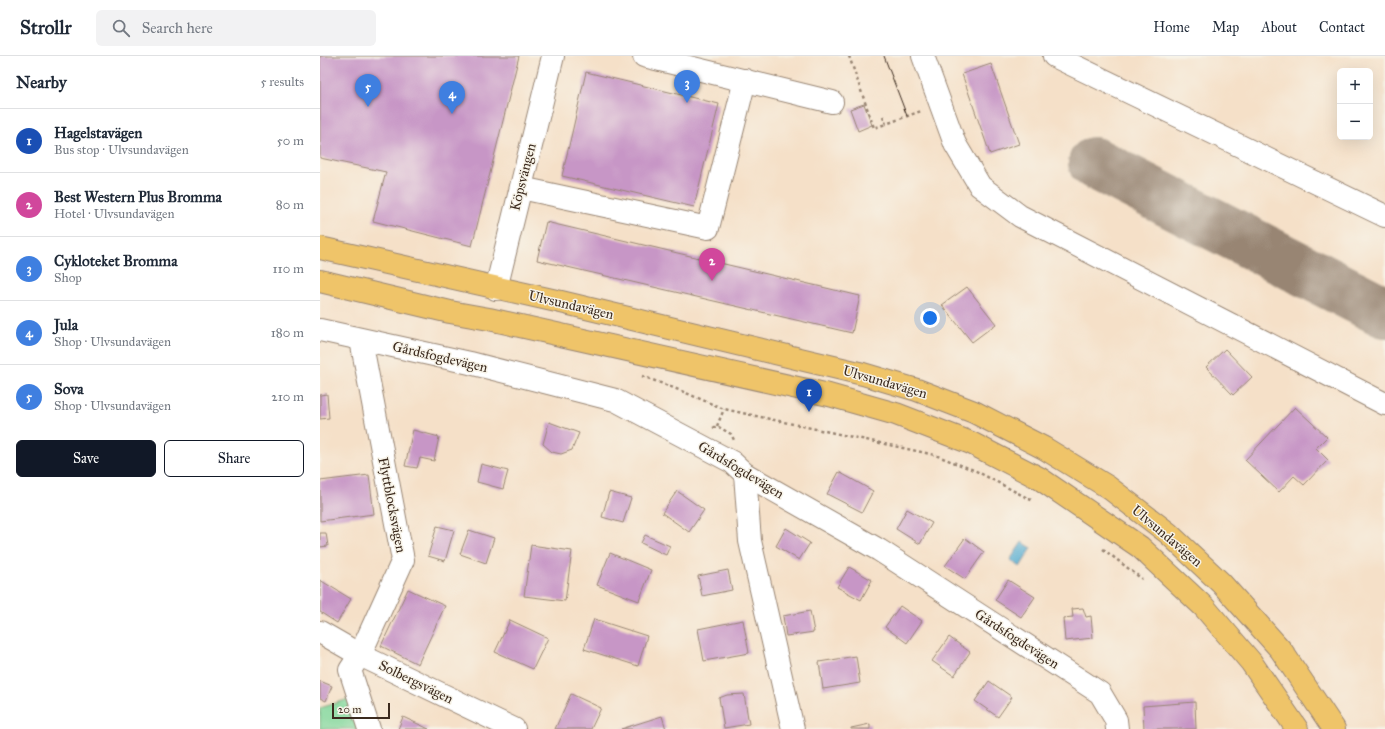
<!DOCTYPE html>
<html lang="en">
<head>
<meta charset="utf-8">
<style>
	:root { --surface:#fff; --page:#f2f2f3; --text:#1f2937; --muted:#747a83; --line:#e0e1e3; --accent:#111827 }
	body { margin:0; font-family:"IM FELL Great Primer",serif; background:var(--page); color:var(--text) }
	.controls { position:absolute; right:12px; top:12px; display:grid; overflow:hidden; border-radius:6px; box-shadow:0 4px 16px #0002 }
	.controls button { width:36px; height:36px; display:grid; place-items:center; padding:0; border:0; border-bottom:1px solid var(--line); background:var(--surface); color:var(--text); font:20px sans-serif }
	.scale { position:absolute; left:12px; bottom:10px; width:58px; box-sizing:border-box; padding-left:4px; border:2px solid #3b2a1e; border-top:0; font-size:11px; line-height:14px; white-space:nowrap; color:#3b2a1e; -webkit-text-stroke:3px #f7f3e8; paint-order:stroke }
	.you { position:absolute; left:610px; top:262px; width:14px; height:14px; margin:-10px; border:3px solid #fff; border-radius:50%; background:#1a73e8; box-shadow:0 0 0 6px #1a73e833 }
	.badge { display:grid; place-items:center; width:26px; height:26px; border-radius:50%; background:var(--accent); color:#fff; font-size:13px; font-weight:700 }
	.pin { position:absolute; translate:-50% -33px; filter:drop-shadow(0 1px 2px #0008) }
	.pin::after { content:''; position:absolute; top:21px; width:14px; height:12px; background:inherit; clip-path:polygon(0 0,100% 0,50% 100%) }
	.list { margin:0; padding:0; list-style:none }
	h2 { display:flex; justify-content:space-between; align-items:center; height:52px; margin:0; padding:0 16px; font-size:17px }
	h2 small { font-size:13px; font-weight:400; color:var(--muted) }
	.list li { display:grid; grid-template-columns:26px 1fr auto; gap:12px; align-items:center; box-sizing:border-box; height:64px; padding:0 16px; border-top:1px solid var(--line) }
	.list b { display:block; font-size:15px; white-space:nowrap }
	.list p { margin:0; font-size:13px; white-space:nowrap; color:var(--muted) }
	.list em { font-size:13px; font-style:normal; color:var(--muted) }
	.actions { display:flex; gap:8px; padding:12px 16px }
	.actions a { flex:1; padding:9px 0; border:1px solid var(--accent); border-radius:6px; text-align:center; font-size:14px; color:var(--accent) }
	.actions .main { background:var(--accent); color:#fff }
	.icon { flex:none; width:22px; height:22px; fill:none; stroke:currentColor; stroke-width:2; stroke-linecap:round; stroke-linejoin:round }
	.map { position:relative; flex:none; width:1065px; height:673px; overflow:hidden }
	header { display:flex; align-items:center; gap:24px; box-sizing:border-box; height:56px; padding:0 20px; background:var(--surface); border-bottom:1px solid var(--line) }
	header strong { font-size:19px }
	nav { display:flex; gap:22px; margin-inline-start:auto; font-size:14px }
	.search { width:280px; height:36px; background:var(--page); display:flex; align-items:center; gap:10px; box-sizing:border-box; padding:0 14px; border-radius:6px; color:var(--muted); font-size:15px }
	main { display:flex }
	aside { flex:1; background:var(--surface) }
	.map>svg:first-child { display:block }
	.green { fill:#81d79b; stroke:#5e805c }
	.water { fill:#52abd0; stroke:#466a77 }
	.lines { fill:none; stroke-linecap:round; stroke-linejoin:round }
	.taxiway { stroke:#988573; stroke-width:52 }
	.building { fill:#c796c6 }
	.minor-casing { stroke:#988573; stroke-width:24 }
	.major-casing { stroke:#988573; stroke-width:24 }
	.path { stroke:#988573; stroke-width:2.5; stroke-dasharray:3 3; stroke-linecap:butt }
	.minor { stroke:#fff; stroke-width:22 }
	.major { stroke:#efc469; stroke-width:22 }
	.tram { stroke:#3b2a1e; stroke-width:1 }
	.labels { text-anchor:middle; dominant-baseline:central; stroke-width:3; stroke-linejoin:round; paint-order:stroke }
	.street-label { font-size:14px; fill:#3b2a1e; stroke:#f7f3e8 }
</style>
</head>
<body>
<header>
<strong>Strollr</strong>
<div class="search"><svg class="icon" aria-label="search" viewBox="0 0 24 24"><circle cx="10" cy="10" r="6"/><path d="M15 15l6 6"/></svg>Search here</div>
<nav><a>Home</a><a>Map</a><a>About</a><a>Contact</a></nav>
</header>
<main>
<aside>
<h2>Nearby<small>5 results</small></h2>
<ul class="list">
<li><span class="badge" style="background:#1a4fb4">1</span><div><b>Hagelstavägen</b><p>Bus stop · Ulvsundavägen</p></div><em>50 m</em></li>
<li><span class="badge" style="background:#d1479c">2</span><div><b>Best Western Plus Bromma</b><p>Hotel · Ulvsundavägen</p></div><em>80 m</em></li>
<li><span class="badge" style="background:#3f7fe0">3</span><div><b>Cykloteket Bromma</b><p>Shop</p></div><em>110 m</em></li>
<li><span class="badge" style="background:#3f7fe0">4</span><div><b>Jula</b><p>Shop · Ulvsundavägen</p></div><em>180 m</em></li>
<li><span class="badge" style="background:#3f7fe0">5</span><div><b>Sova</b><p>Shop · Ulvsundavägen</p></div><em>210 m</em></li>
</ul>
<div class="actions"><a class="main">Save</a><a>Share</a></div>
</aside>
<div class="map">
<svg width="1065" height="673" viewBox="0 0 1065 673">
	<rect width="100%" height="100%" fill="#f7f3e8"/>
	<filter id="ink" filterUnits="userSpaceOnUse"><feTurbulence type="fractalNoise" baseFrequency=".025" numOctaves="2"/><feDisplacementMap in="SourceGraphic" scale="8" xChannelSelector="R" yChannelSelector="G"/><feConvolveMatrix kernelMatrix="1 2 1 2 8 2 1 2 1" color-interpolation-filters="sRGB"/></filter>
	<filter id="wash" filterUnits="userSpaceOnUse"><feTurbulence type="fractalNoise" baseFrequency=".012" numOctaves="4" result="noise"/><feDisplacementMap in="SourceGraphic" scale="16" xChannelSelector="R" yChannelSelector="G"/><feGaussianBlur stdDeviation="0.9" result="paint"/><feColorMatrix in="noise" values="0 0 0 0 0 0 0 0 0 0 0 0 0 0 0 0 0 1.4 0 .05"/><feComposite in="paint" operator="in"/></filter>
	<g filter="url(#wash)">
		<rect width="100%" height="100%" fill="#f5e0c8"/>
		<path class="green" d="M29,643l11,30h-40v-21z"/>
		<path class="water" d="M702,486l10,6 -12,19 -10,-7z"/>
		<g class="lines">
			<path class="taxiway" d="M774,107l291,149"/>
		</g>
		<g id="blocks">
			<g class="building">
				<path d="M0,0h199l-47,190 -99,-25 13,-49 -66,-14z"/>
				<path d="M671,8l28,80 -29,10 -28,-80z"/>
				<path d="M266,16l133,32 -25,103 -132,-31z"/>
				<path d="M544,48l8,21 -14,6 -8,-22z"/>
				<path d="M226,166l314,74 -8,37 -315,-73z"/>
				<path d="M647,231l29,37 -24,18 -30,-37z"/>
				<path d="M905,293l27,28 -19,18 -27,-28z"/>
				<path d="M7,338l2,24 -9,1v-24z"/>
				<path d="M975,351l32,30 -11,11 12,12 -24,25 -10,-9 -15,16 -34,-32z"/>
				<path d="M229,366l30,11 -7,17 -11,4 -9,-2 -9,-8z"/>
				<path d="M93,374l26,7 -5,24 -14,-3 -3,10 -12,-2z"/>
				<path d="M161,408l27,7 -5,18 -26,-7z"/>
				<path d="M519,416l34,19 -11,21 -35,-18z"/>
				<path d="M49,419l5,39 -54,7v-40z"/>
				<path d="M357,435l27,19 -15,22 -27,-19z"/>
				<path d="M289,436l22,6 -8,25 -21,-6z"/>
				<path d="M587,453l25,14 -12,21 -24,-15z"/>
				<path d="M117,470l17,4 -9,31 -17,-5z"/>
				<path d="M466,472l24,15 -11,17 -23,-14z"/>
				<path d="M149,474l25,8 -8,25 -26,-9z"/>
				<path d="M0,477h6l2,13 -8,1z"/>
				<path d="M325,479l25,11 -4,9 -25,-12z"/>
				<path d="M645,482l19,14 -19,27 -20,-13z"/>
				<path d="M211,489l41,6 -7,50 -41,-5z"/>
				<path d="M290,497l41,17 -12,31 -42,-16z"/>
				<path d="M529,511l23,13 -11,20 -24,-13z"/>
				<path d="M408,514l4,20 -30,6 -4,-20z"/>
				<path d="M0,524l31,19 -14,24 -17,-11z"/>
				<path d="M688,524l27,17 -14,20 -26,-17z"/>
				<path d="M88,533l37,17 -27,58 -37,-18z"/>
				<path d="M580,550l22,15 -15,22 -22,-16z"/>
				<path d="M763,552l3,9 5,-1 2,22 -28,3 -2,-23 10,-1 -1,-8z"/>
				<path d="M490,555l4,21 -28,4 -3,-20z"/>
				<path d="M274,563l53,17 -9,30 -54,-17z"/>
				<path d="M190,564l38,18 -15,31 -38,-17z"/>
				<path d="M423,564l6,33 -45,8 -6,-32z"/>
				<path d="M629,581l21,15 -16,24 -22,-15z"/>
				<path d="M536,600l4,27 -37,6 -4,-27z"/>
				<path d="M0,625l12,5 -6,15 -6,-3z"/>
				<path d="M669,625l23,16 -14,20 -23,-16z"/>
				<path d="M251,638l30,14 -10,21h-36z"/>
				<path d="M424,638l5,30 -25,4 -5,-30 8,-3z"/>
				<path d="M875,646l1,27h-52l-1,-23z"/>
				<path d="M342,660l4,13h-45z"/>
				<path d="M83,661l26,12h-31z"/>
				<path d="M550,668v5h-19v-1z"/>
			</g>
		</g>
	</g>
	<g filter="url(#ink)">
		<use href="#blocks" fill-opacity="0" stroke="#988573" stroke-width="1"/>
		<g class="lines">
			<defs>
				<g id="minor">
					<path d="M324,0l188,46"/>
					<path d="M603,0l32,88 25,42 40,30 365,188"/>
					<path d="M734,0l331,160"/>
					<path d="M201,132l187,40 37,-148"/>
					<path d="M176,233l57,-233"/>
					<path d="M0,274l150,33 145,37 117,62 13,12 134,76 221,143 16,27 1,9"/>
					<path d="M41,284l42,220 -43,95 -10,15 19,59"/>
					<path d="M425,418l5,67 43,188"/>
					<path d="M0,576l40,23 154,74"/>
				</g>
				<g id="major">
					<path d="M0,192l241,54 302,72 54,16 57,22 70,36 64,39 60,46 53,50 60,67 53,79"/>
					<path d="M0,225l130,31 39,7 340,76 67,19 75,29 68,35 101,69 64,60 47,55 46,67"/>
				</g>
			</defs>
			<use href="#minor" class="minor-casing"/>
			<use href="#major" class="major-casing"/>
			<g class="path">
				<path d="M529,0l25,72 12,-4"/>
				<path d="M563,60l3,8 35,-13"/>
				<path d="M322,320l37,14 45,19 211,46 41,16 57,30"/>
				<path d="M397,370l7,-17"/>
				<path d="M393,372l4,-2 14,8 3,6"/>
				<path d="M783,493l39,30"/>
			</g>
			<use href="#minor" class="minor"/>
			<use href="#major" class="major"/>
			<path class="tram" d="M564,0l23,60"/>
		</g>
	</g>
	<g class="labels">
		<g class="street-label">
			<text transform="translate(203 121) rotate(-76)">Köpsvängen</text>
			<text transform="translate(251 249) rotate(13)">Ulvsundavägen</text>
			<text transform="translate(120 301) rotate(13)">Gårdsfogdevägen</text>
			<text transform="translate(565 326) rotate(16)">Ulvsundavägen</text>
			<text transform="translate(421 414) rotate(31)">Gårdsfogdevägen</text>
			<text transform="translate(72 449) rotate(79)">Flyttblocksvägen</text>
			<text transform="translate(847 480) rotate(40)">Ulvsundavägen</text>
			<text transform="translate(697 583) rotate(33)">Gårdsfogdevägen</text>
			<text transform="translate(96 626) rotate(26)">Solbergsvägen</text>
		</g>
	</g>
</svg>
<div class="controls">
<button>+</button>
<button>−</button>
</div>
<div class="scale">20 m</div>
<div class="you"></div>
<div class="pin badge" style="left:489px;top:356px;background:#1a4fb4">1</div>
<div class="pin badge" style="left:392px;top:225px;background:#d1479c">2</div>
<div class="pin badge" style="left:367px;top:47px;background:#3f7fe0">3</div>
<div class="pin badge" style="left:132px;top:58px;background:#3f7fe0">4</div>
<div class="pin badge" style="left:48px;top:51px;background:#3f7fe0">5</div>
</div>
</main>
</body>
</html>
